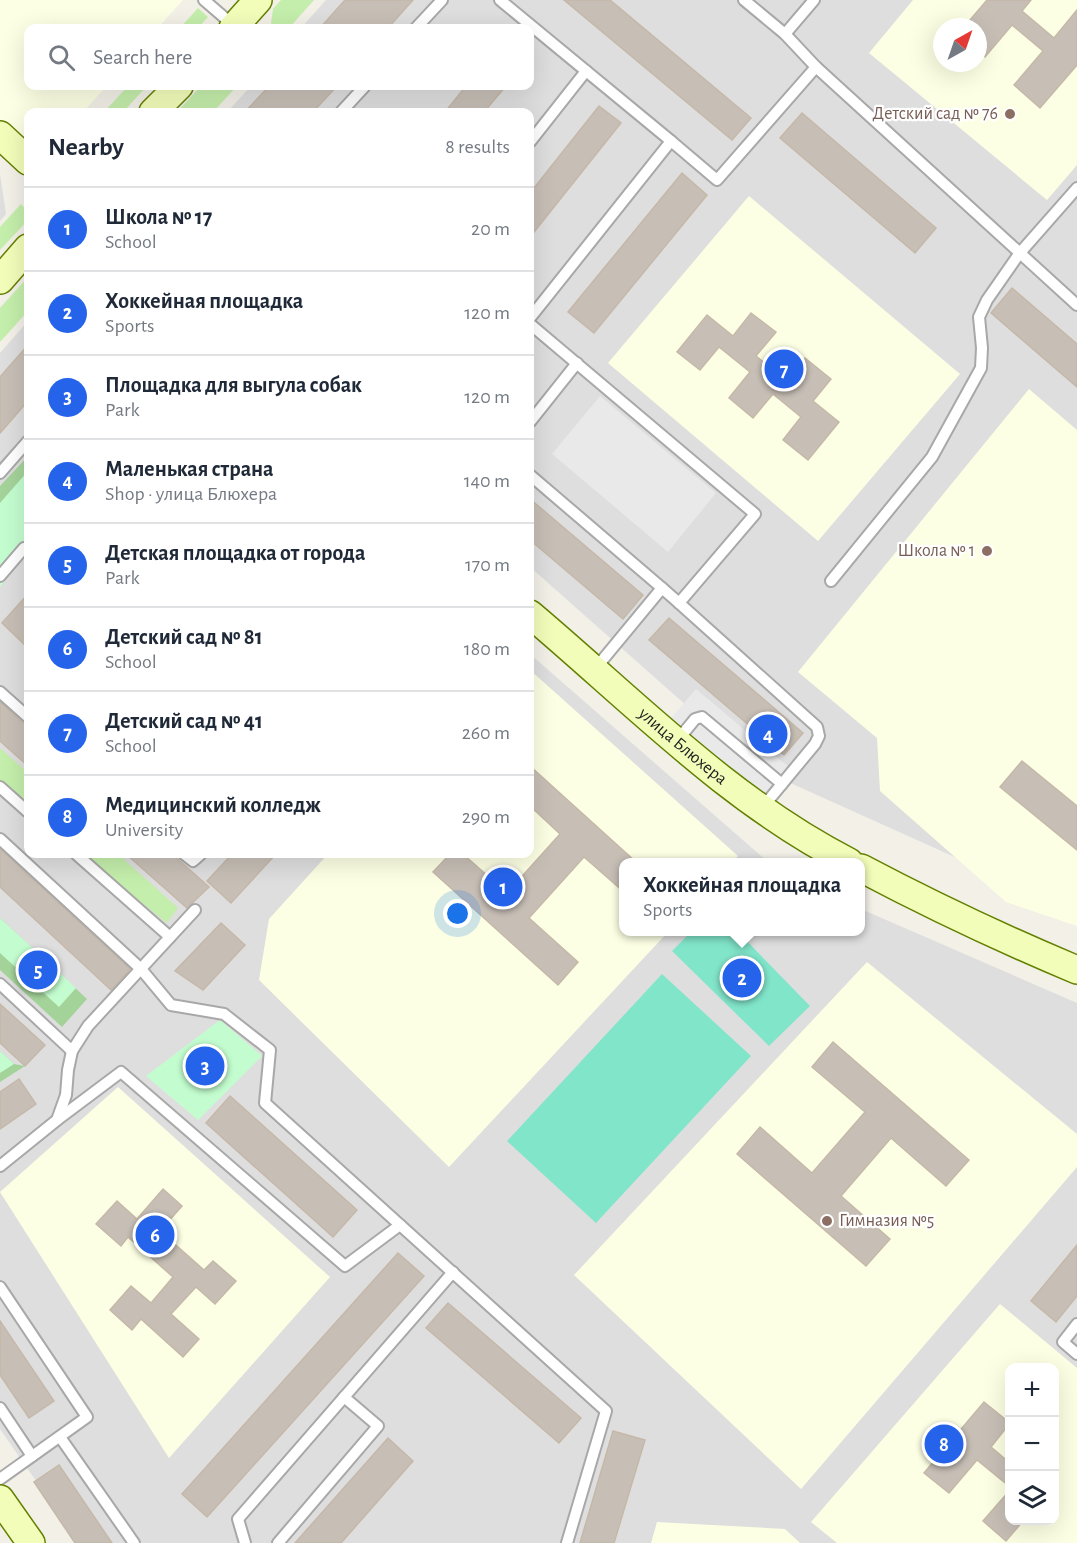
<!DOCTYPE html>
<html lang="en">
<head>
<meta charset="utf-8">
<style>
	:root { --surface:#fff; --page:#f2f2f3; --text:#1f2937; --muted:#747a83; --line:#e0e1e3; --accent:#2563eb }
	body { margin:0; font-family:"Alegreya Sans",sans-serif; background:var(--page); color:var(--text) }
	.controls { position:absolute; right:18px; bottom:18px; display:grid; overflow:hidden; border-radius:12px; box-shadow:0 6px 24px #0002 }
	.controls button { width:54px; height:54px; display:grid; place-items:center; padding:0; border:0; border-bottom:2px solid var(--line); background:var(--surface); color:var(--text); font:30px sans-serif }
	.compass { position:absolute; left:933px; top:18px; width:54px; height:54px; border-radius:50%; background:var(--surface); box-shadow:0 6px 24px #0002; rotate:40deg }
	.you { position:absolute; left:458px; top:914px; width:21px; height:21px; margin:-15px; border:4px solid #fff; border-radius:50%; background:#1a73e8; box-shadow:0 0 0 9px #1a73e833 }
	.badge { display:grid; place-items:center; width:39px; height:39px; border-radius:50%; background:var(--accent); color:#fff; font-size:20px; font-weight:700 }
	.pin { position:absolute; translate:-50% -50%; border:3px solid #fff; box-shadow:0 2px 6px #0006 }
	.popup { position:absolute; left:619px; top:858px; width:246px; height:78px; box-sizing:border-box; display:grid; place-content:center; border-radius:12px; background:var(--surface); filter:drop-shadow(0 2px 4px #0005); font-size:20px; white-space:nowrap; color:var(--muted) }
	.popup b { font-size:22px; color:var(--text) }
	.popup::after { content:''; position:absolute; left:50%; top:100%; margin-left:-12px; border:12px solid transparent; border-top-color:var(--surface) }
	.list { margin:0; padding:0; list-style:none }
	h2 { display:flex; justify-content:space-between; align-items:center; height:78px; margin:0; padding:0 24px; font-size:26px }
	h2 small { font-size:20px; font-weight:400; color:var(--muted) }
	.list li { display:grid; grid-template-columns:39px 1fr auto; gap:18px; align-items:center; box-sizing:border-box; height:84px; padding:0 24px; border-top:2px solid var(--line) }
	.list b { display:block; font-size:22px; white-space:nowrap }
	.list p { margin:0; font-size:20px; white-space:nowrap; color:var(--muted) }
	.list em { font-size:20px; font-style:normal; color:var(--muted) }
	.icon { flex:none; width:33px; height:33px; fill:none; stroke:currentColor; stroke-width:2; stroke-linecap:round; stroke-linejoin:round }
	.map { position:relative; flex:none; width:1077px; height:1543px; overflow:hidden }
	.search { position:absolute; background:var(--surface); box-shadow:0 6px 24px #0002; left:24px; top:24px; width:510px; height:66px; display:flex; align-items:center; gap:15px; box-sizing:border-box; padding:0 21px; border-radius:12px; color:var(--muted); font-size:22px }
	.panel { position:absolute; background:var(--surface); box-shadow:0 6px 24px #0002; left:24px; top:108px; width:510px; height:750px; border-radius:12px }
	.map>svg:first-child { display:block }
	.residential { fill:#dfdede; fill-rule:evenodd }
	.education { fill:#fcffe3; fill-rule:evenodd }
	.grass { fill:#c4eeab }
	.forest { fill:#a4d39a }
	.park { fill:#c3fdcf }
	.pitch { fill:#81e5ca }
	.parking { fill:#e9e9e9 }
	.building { fill:#c7bfb6; stroke:#c5b8a8; stroke-width:1.5 }
	.lines { fill:none; stroke-linecap:round; stroke-linejoin:round }
	.lane-casing { stroke:#a8a8a8; stroke-width:14 }
	.secondary-casing { stroke:#638000; stroke-width:30 }
	.lane { stroke:#fff; stroke-width:10 }
	.secondary { stroke:#f2fdba; stroke-width:27 }
	.education-dot { fill:#8d6e63; stroke:#fff; stroke-width:2 }
	.labels { text-anchor:middle; dominant-baseline:central; stroke-width:4.5; stroke-linejoin:round; paint-order:stroke }
	.education-label { font-size:18px; fill:#785e54; stroke:#fff; text-anchor:end }
	.street-label { font-size:18px; fill:#212121; stroke:#fff }
</style>
</head>
<body>
<div class="map">
<svg width="1077" height="1543" viewBox="0 0 1077 1543">
	<rect width="100%" height="100%" fill="#f2f0e7"/>
	<g class="residential">
		<path d="M326,0h751v912l-320,-144 -227,-201v-455h-303l24,-26h279v-58h-229zM942,27h36v36h-36z"/>
		<path d="M0,174l6,40 -6,7z"/>
		<path d="M28,321v533h502v-200l238,208h-144v70h237v-23l216,94v540h-998l-79,-114v-1076zM1010,1368h44v152h-44z"/>
	</g>
	<g class="education">
		<path d="M0,0h183l-25,28h-130v58h79l-24,26h-55v41l-28,-27z"/>
		<path d="M913,0h164v165l-30,35 -178,-147zM942,27h36v36h-36z"/>
		<path d="M749,196l211,178 -142,167 -210,-178z"/>
		<path d="M1029,389l48,41v496l-71,-24 -126,-111 -3,-53 -79,-66z"/>
		<path d="M530,670l208,186 -6,6h-108v70h44l-219,235 -190,-187 10,-61 59,-65h202z"/>
		<path d="M867,962l210,172v33l-276,322 -227,-214z"/>
		<path d="M118,1087l212,190 -161,181 -169,-266z"/>
		<path d="M1000,1304l77,64v175h-240l-26,-21zM1010,1368h44v152h-44z"/>
		<path d="M657,1522l128,7 15,14h-149z"/>
	</g>
	<g class="grass">
		<path d="M281,0h33l-25,28h-13l-5,-5 2,-14z"/>
		<path d="M198,8l10,9 -10,11h-18z"/>
		<path d="M128,86h19l-24,26h-19z"/>
		<path d="M201,86h36l-24,26h-36z"/>
		<path d="M21,204l7,8v8l-28,30v-23z"/>
		<path d="M28,277v34l-28,31v-34z"/>
		<path d="M0,748l28,25v33l-28,-25z"/>
		<path d="M81,854h37l60,54 -11,15z"/>
	</g>
	<g class="forest">
		<path d="M28,456v77l-28,27v-74z"/>
		<path d="M0,918l87,81 -25,28 -62,-57z"/>
		<path d="M0,1051l14,13 11,2 -25,16z"/>
	</g>
	<g class="park">
		<path d="M28,471v80l-28,36v-84z"/>
		<path d="M0,918l76,70 -17,19 -59,-54z"/>
		<path d="M220,1020l42,36 -64,64 -52,-44z"/>
		<path d="M0,1051l14,13 -14,9z"/>
	</g>
	<g class="pitch">
		<path d="M691,932h47l72,74 -41,40 -97,-95z"/>
		<path d="M662,974l89,82 -155,167 -89,-82z"/>
	</g>
	<g class="parking">
		<path d="M600,396l116,97 -48,59 -116,-98z"/>
		<path d="M696,689l95,80 -25,29 -95,-80z"/>
	</g>
	<g class="building">
		<path d="M345,0h68l-25,28h-68z"/>
		<path d="M564,0h46l141,118 -19,22z"/>
		<path d="M987,0h44l-9,11 32,27 23,-28v55l-37,43 -26,-23 29,-34 -31,-26 -27,32 -7,-6v-24h-14z"/>
		<path d="M269,86h68l-24,26h-68z"/>
		<path d="M466,86h40l-22,26h-39z"/>
		<path d="M599,106l22,17 -91,114v-44z"/>
		<path d="M802,113l134,115 -21,25 -135,-115z"/>
		<path d="M682,173l25,22 -113,138 -26,-21z"/>
		<path d="M1012,288l65,56v43l-86,-74z"/>
		<path d="M751,313l25,19 -20,24 31,25 18,-23 26,21 -18,22 26,21 -31,38 -25,-20 18,-23 -28,-23 -20,24 -24,-20 21,-26 -31,-25 -19,23 -23,-18 30,-37 26,21z"/>
		<path d="M28,345v56l-28,32v-56z"/>
		<path d="M530,499l113,96 -20,24 -93,-79z"/>
		<path d="M28,594v54l-26,-25z"/>
		<path d="M669,618l134,115 -19,22 -135,-115z"/>
		<path d="M0,702l23,21 5,1v42l-28,-25z"/>
		<path d="M1022,761l55,45v44l-77,-63z"/>
		<path d="M530,766l106,96h-12v30l-40,-35 -55,61 49,44 -20,23 -125,-113 17,-18h13l44,39 53,-59 -30,-28z"/>
		<path d="M0,849l130,120 -19,21 -111,-103z"/>
		<path d="M126,854h46l37,33 -22,21z"/>
		<path d="M232,854h44l-45,49 -24,-22z"/>
		<path d="M221,923l24,22 -42,45 -28,-19z"/>
		<path d="M0,1004l45,41 -20,21 -25,-23z"/>
		<path d="M833,1042l136,118 -23,26 -55,-48 -50,58 49,43 -24,27 -129,-112 23,-27 52,46 53,-61 -53,-45z"/>
		<path d="M19,1079l17,25 -36,25v-37z"/>
		<path d="M230,1096l127,114 -24,27 -127,-114z"/>
		<path d="M163,1189l19,17 -22,25 44,39 9,-9 23,20 -21,23 -19,-17 -25,27 28,25 -16,18 -42,-38 -9,11 -22,-20 21,-24 20,17 22,-26 -45,-40 -7,9 -25,-22 21,-23 20,18z"/>
		<path d="M1077,1245v51l-21,26 -25,-21z"/>
		<path d="M398,1253l26,23 -217,241 -25,-23z"/>
		<path d="M448,1303l133,115 -22,25 -133,-115z"/>
		<path d="M0,1321l54,80 -25,17 -29,-43z"/>
		<path d="M984,1402l26,21 -19,24 19,16v24l-33,-27 -28,33 -25,-20z"/>
		<path d="M613,1431l32,9 -31,103h-34z"/>
		<path d="M388,1438l25,23 -72,82h-46z"/>
		<path d="M59,1465l53,78h-37l-41,-61z"/>
		<path d="M1010,1490v31h13l-17,20 -23,-20z"/>
	</g>
	<g class="lines">
		<defs>
			<g id="lane">
				<path d="M204,0l29,25"/>
				<path d="M500,0l171,141 -141,177"/>
				<path d="M744,0l41,34 31,33 261,238"/>
				<path d="M416,28l26,-28"/>
				<path d="M785,34l29,-34"/>
				<path d="M341,112l24,-26"/>
				<path d="M671,141l46,39 99,-113"/>
				<path d="M530,142l56,-71"/>
				<path d="M530,324l225,190 -76,89 -17,-15 -67,81"/>
				<path d="M530,422l47,-59"/>
				<path d="M0,473l28,-32"/>
				<path d="M530,475l132,113"/>
				<path d="M0,576l24,-28 4,4"/>
				<path d="M831,581l101,-124 49,-89 1,-20 -3,-31 8,-17 32,-46 58,-66"/>
				<path d="M679,603l138,124 2,9 -4,8 -53,64"/>
				<path d="M0,692l28,25"/>
				<path d="M677,741l18,-22 7,-2 80,67"/>
				<path d="M0,787l28,25"/>
				<path d="M0,839l141,130 30,36 53,9 46,36 -5,53 341,308 -39,132"/>
				<path d="M76,854l94,83"/>
				<path d="M184,854l9,7 8,-7"/>
				<path d="M0,984l72,67"/>
				<path d="M57,1120l64,-48 224,194 55,-41"/>
				<path d="M0,1166l57,-46 9,-25 2,-25 4,-19 16,-25 107,-116"/>
				<path d="M0,1287l87,130 -87,62"/>
				<path d="M1077,1324l-14,18 14,12"/>
				<path d="M0,1408l32,48"/>
				<path d="M60,1437l74,106"/>
				<path d="M245,1543l-7,-24 215,-247"/>
				<path d="M278,1543l100,-117 -34,-29"/>
			</g>
			<g id="secondary">
				<path d="M233,28l25,-28"/>
				<path d="M153,112l26,-26"/>
				<path d="M0,135l28,26"/>
				<path d="M0,280l28,-32"/>
				<path id="s1" d="M530,614c102,86 199,187 319,248"/>
				<path d="M861,868c70,37 142,71 216,102"/>
				<path d="M0,1499l31,44"/>
			</g>
		</defs>
		<use href="#lane" class="lane-casing"/>
		<use href="#secondary" class="secondary-casing"/>
		<use href="#lane" class="lane"/>
		<use href="#secondary" class="secondary"/>
	</g>
	<g class="education-dot">
		<circle cx="1010" cy="114" r="6"/>
		<circle cx="987" cy="551" r="6"/>
		<circle cx="827" cy="1221" r="6"/>
	</g>
	<g class="labels">
		<g class="education-label">
			<text x="998" y="114">Детский сад № 76</text>
			<text x="975" y="551">Школа № 1</text>
			<text x="839" y="1221" text-anchor="start">Гимназия №5</text>
		</g>
		<g class="street-label">
			<text stroke="none"><textPath href="#s1" startOffset="202">улица Блюхера</textPath></text>
		</g>
	</g>
</svg>
<div class="controls">
<button>+</button>
<button>−</button>
<button><svg class="icon" aria-label="layers" viewBox="0 0 24 24"><path d="M12 4l9 5-9 5-9-5zM3 14l9 5 9-5"/></svg></button>
</div>
<svg class="compass" viewBox="-18 -18 36 36"><path d="M0-13l5 13h-10z" fill="#e53935"/><path d="M0 13l5-13h-10z" fill="#747a83"/></svg>
<div class="you"></div>
<div class="pin badge" style="left:503px;top:887px">1</div>
<div class="pin badge" style="left:742px;top:978px">2</div>
<div class="popup"><b>Хоккейная площадка</b>Sports</div>
<div class="pin badge" style="left:205px;top:1066px">3</div>
<div class="pin badge" style="left:768px;top:734px">4</div>
<div class="pin badge" style="left:38px;top:970px">5</div>
<div class="pin badge" style="left:155px;top:1235px">6</div>
<div class="pin badge" style="left:784px;top:369px">7</div>
<div class="pin badge" style="left:944px;top:1444px">8</div>
<div class="search"><svg class="icon" aria-label="search" viewBox="0 0 24 24"><circle cx="10" cy="10" r="6"/><path d="M15 15l6 6"/></svg>Search here</div>
<section class="panel">
<h2>Nearby<small>8 results</small></h2>
<ul class="list">
<li><span class="badge">1</span><div><b>Школа № 17</b><p>School</p></div><em>20 m</em></li>
<li><span class="badge">2</span><div><b>Хоккейная площадка</b><p>Sports</p></div><em>120 m</em></li>
<li><span class="badge">3</span><div><b>Площадка для выгула собак</b><p>Park</p></div><em>120 m</em></li>
<li><span class="badge">4</span><div><b>Маленькая страна</b><p>Shop · улица Блюхера</p></div><em>140 m</em></li>
<li><span class="badge">5</span><div><b>Детская площадка от города</b><p>Park</p></div><em>170 m</em></li>
<li><span class="badge">6</span><div><b>Детский сад № 81</b><p>School</p></div><em>180 m</em></li>
<li><span class="badge">7</span><div><b>Детский сад № 41</b><p>School</p></div><em>260 m</em></li>
<li><span class="badge">8</span><div><b>Медицинский колледж</b><p>University</p></div><em>290 m</em></li>
</ul>
</section>
</div>
</body>
</html>
